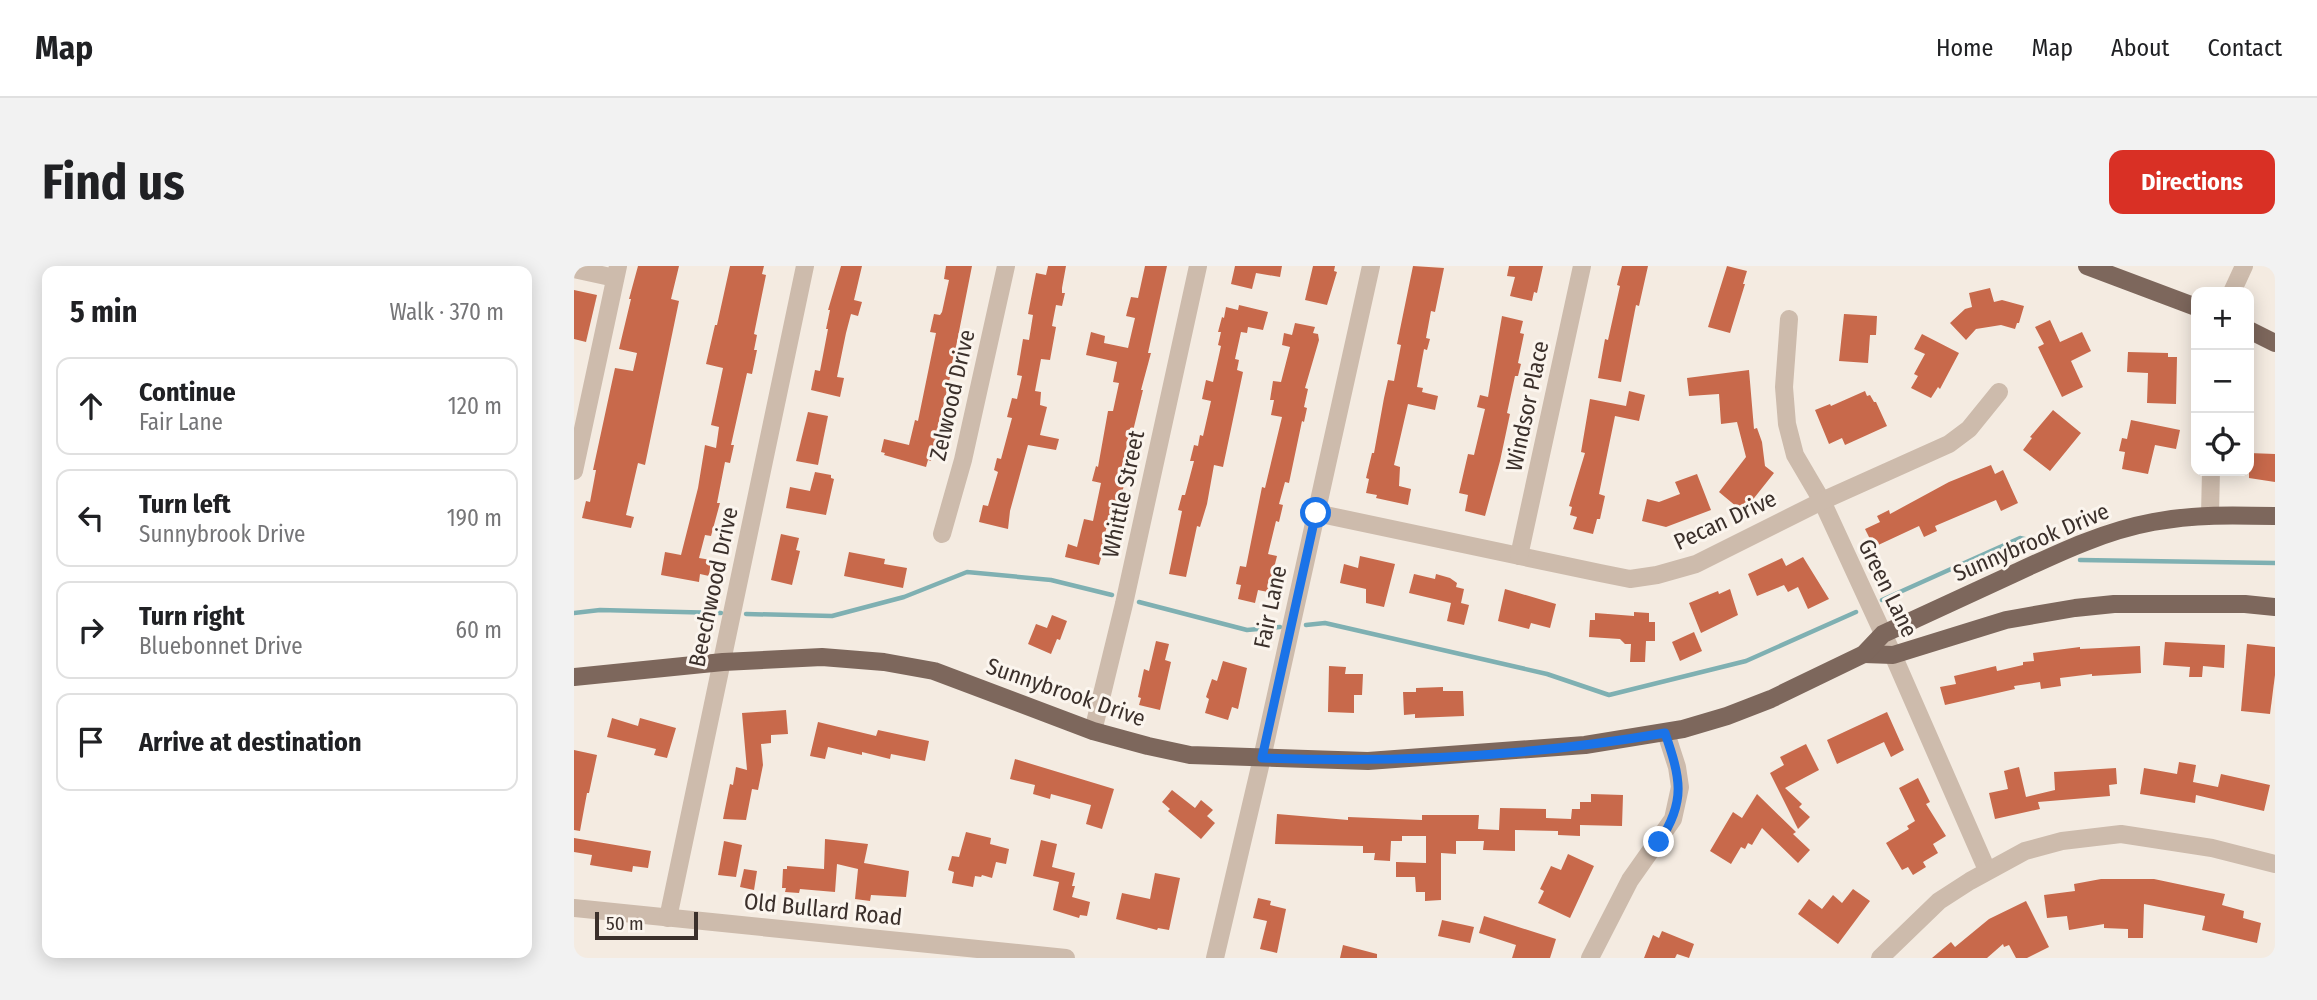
<!DOCTYPE html>
<html lang="en">
<head>
<meta charset="utf-8">
<style>
	:root { --surface:#fff; --page:#f2f2f2; --text:#202124; --muted:#757577; --line:#e0e0e0; --accent:#d93025 }
	body { margin:0; font-family:"Fira Sans Condensed",sans-serif; background:var(--page); color:var(--text) }
	.controls { position:absolute; right:21px; top:21px; display:grid; overflow:hidden; border-radius:14px; box-shadow:0 4px 18px #0003 }
	.controls button { width:63px; height:63px; display:grid; place-items:center; padding:0; border:0; border-bottom:2px solid var(--line); background:var(--surface); color:var(--text); font:35px sans-serif }
	.scale { position:absolute; left:21px; bottom:18px; width:103px; box-sizing:border-box; padding-left:7px; border:4px solid #3b302b; border-top:0; font-size:19px; line-height:24px; white-space:nowrap; color:#3b302b; -webkit-text-stroke:5px #fbf5ee; paint-order:stroke }
	.stop { position:absolute; width:21px; height:21px; margin:-16px; border:5px solid #1a73e8; border-radius:50%; background:#fff }
	.stop.end { background:#1a73e8; border-color:#fff; box-shadow:0 2px 7px #0008 }
	.list { margin:0; padding:0; list-style:none }
	h2 { display:flex; justify-content:space-between; align-items:center; height:91px; margin:0; padding:0 28px; font-size:30px }
	h2 small { font-size:23px; font-weight:400; color:var(--muted) }
	.list li { display:grid; grid-template-columns:46px 1fr auto; gap:21px; align-items:center; box-sizing:border-box; height:98px; margin:0 14px 14px; padding:0 14px; border:2px solid var(--line); border-radius:14px }
	.list b { display:block; font-size:26px; white-space:nowrap }
	.list p { margin:0; font-size:23px; white-space:nowrap; color:var(--muted) }
	.list em { font-size:23px; font-style:normal; color:var(--muted) }
	.icon { flex:none; width:38px; height:38px; fill:none; stroke:currentColor; stroke-width:2; stroke-linecap:round; stroke-linejoin:round }
	.map { position:relative; flex:none; width:1701px; height:692px; overflow:hidden; border-radius:14px }
	header { display:flex; align-items:center; gap:42px; box-sizing:border-box; height:98px; padding:0 35px; background:var(--surface); border-bottom:2px solid var(--line) }
	header strong { font-size:33px }
	nav { display:flex; gap:38px; margin-inline-start:auto; font-size:24px }
	.intro { display:flex; align-items:center; justify-content:space-between; box-sizing:border-box; height:168px; padding:0 42px }
	h1 { margin:0; font-size:49px }
	.button { padding:18px 32px; border-radius:14px; background:var(--accent); color:#fff; font-size:24px; font-weight:700 }
	main { display:flex; gap:42px; padding:0 42px }
	aside { flex:1; background:var(--surface); border-radius:14px; box-shadow:0 4px 18px #0003 }
	.map>svg:first-child { display:block }
	.lines { fill:none; stroke-linecap:round; stroke-linejoin:round }
	.stream { stroke:#7fb0b2; stroke-width:4.5 }
	.building { fill:#c8694b }
	.minor { stroke:#cdbbac; stroke-width:18 }
	.major { stroke:#7d675c; stroke-width:18 }
	.route { stroke:#1a73e8; stroke-width:9 }
	.labels { text-anchor:middle; dominant-baseline:central; stroke-width:6; stroke-linejoin:round; paint-order:stroke }
	.street-label { font-size:23px; fill:#3b302b; stroke:#fbf5ee }
</style>
</head>
<body>
<header>
<strong>Map</strong>
<nav><a>Home</a><a>Map</a><a>About</a><a>Contact</a></nav>
</header>
<div class="intro"><h1>Find us</h1><a class="button">Directions</a></div>
<main>
<aside>
<h2>5 min<small>Walk · 370 m</small></h2>
<ul class="list">
<li><svg class="icon" aria-label="ahead" viewBox="0 0 24 24"><path d="M12 20V5M6 11l6-6 6 6"/></svg><div><b>Continue</b><p>Fair Lane</p></div><em>120 m</em></li>
<li><svg class="icon" aria-label="left" viewBox="0 0 24 24"><path d="M17 20v-9H6M10 6l-5 5 5 5"/></svg><div><b>Turn left</b><p>Sunnybrook Drive</p></div><em>190 m</em></li>
<li><svg class="icon" aria-label="right" viewBox="0 0 24 24"><path d="M7 20v-9h11M14 6l5 5-5 5"/></svg><div><b>Turn right</b><p>Bluebonnet Drive</p></div><em>60 m</em></li>
<li><svg class="icon" aria-label="arrive" viewBox="0 0 24 24"><path d="M6 21V4h12l-3 4 3 4H6"/></svg><div><b>Arrive at destination</b></div></li>
</ul>
</aside>
<div class="map">
<svg width="1701" height="692" viewBox="0 0 1701 692">
	<rect width="100%" height="100%" fill="#f4ebe1"/>
	<g class="lines">
		<g class="stream">
			<path d="M1506,294l195,3"/>
			<path d="M1308,334l138,-62 17,4"/>
			<path d="M565,336l108,28 33,-3"/>
			<path d="M0,347l26,-3 121,3"/>
			<path d="M172,348l86,2 72,-19 63,-25 84,8 61,15"/>
			<path d="M732,359l19,-2 222,51 62,21 137,-34 110,-49"/>
		</g>
	</g>
	<g class="building">
		<path d="M64,0h41l-8,33 8,2 -34,164 -7,-2 -12,52 8,2 -3,11 -49,-10 4,-17 4,1 6,-32h-3l22,-102 18,3 4,-18 -18,-4 12,-50h-2z"/>
		<path d="M156,0h34l-2,8 4,1 -12,59 3,1 -3,15h3l-5,24 -5,-1 -16,72h3l-4,18 -5,-1 -8,41h3l-9,33 -6,-1 -6,23 12,2 -2,16 -9,-2 -1,8 -38,-7 4,-23 16,3 17,-67 7,-43 11,3 3,-21 -8,-2 12,-57 -17,-4 9,-39h2z"/>
		<path d="M267,0h21l-8,34 8,2 -4,14 -7,-2 -5,19 -9,44 7,1 -4,19 -29,-7 4,-20 5,1 8,-42h-2l4,-19h-2z"/>
		<path d="M372,0h26l-23,116 -11,44 2,1 -9,34 -3,-1 -2,7 -42,-12 1,-2 -4,-1 3,-13 25,6 6,-25 3,1 18,-88 -6,-1 4,-18 6,1 2,-3 7,-32 -5,-1z"/>
		<path d="M474,0h18l-4,22v5h3l-3,13 -6,-1 -4,21 4,1 -6,33 -9,-1 -6,32 6,1 -1,13 7,2 -7,28 19,4 -3,11 -28,-5 -18,66 -2,18 -29,-7 4,-17 5,1 10,-34 -4,-2 3,-12 4,1 11,-41 -5,-1 5,-19 5,1 5,-23 -5,-1 6,-36 6,1 4,-25 -5,-1 8,-41 10,2z"/>
		<path d="M571,0h22l-19,87h3l-10,37h2l-10,41 -3,-1 -7,33 4,1 -6,38h-3l-2,10 -5,-1 -7,26h3l-8,28 -34,-8 3,-13 9,3 7,-28 9,2 8,-38 -9,-2 4,-15 2,1 10,-56h5l6,-28 -6,-1 4,-20 -31,-7 5,-23 14,4 -1,7 24,5 7,-30 -9,-2 5,-19 7,1z"/>
		<path d="M661,0h47l-2,11 -24,-4 -4,16 -21,-5z"/>
		<path d="M739,0h22l-1,5 3,1 -10,33 -22,-5z"/>
		<path d="M839,0l31,2 -9,44 -4,-1 -5,27 4,1 -3,11 -3,-1 -7,38 6,1 -1,4 16,4 -3,14 -27,-6 -14,61 6,2 -1,19 12,3 -3,16 -32,-7 1,-3 -11,-2 3,-14 -3,-1 6,-25h2l10,-55 4,-18 6,1 7,-36 -4,-1z"/>
		<path d="M935,0h34l-6,27 -3,-1 -2,9 -22,-5 5,-19 -8,-1z"/>
		<path d="M1048,0h26l-9,40 -3,-1 -15,77 -23,-4 7,-39 3,1 12,-54 -3,-1z"/>
		<path d="M1153,0l20,5 -4,13h2l-15,49 -22,-6z"/>
		<path d="M1416,22l4,14 8,-2 22,6 -5,17h-2l-2,6 -14,-4 -25,4 -10,11 -16,-17 15,-14 7,-2 -3,-14z"/>
		<path d="M0,24l23,5 -11,47 -12,-3z"/>
		<path d="M665,39l29,7 -5,18 -15,-3 -1,6 -6,-1 -6,27 4,1 -2,10 6,2 -20,95 -9,-2 -7,39 -7,23 -3,-1 -11,51 -17,-3 13,-63 -4,-1 4,-15h3l9,-34h-4l4,-16 4,1 2,-11 3,1 8,-35 -9,-2 4,-19 7,2 8,-36 -3,-1 3,-13h-3l4,-15 2,1 2,-11 12,3z"/>
		<path d="M1270,48l33,2 -1,19h-6l-2,28 -29,-2z"/>
		<path d="M928,50l21,5 -3,12 4,1 -6,29 3,1 -3,12h-3l-8,37 3,1 -10,47 -15,55 -20,-5 3,-16 -9,-2 9,-39 6,1 11,-46 -8,-2 3,-12 8,2z"/>
		<path d="M1476,54l10,22 22,-10 9,19 -20,10 12,26 -21,10 -24,-50 6,-3 -9,-17z"/>
		<path d="M721,57l20,4 -2,6 5,1 1,6 -14,48 3,1 -4,18 3,1 -3,14 -2,-1 -13,62 -4,-1 -6,22 4,1 -4,17 -3,-1 -8,33 9,2 -9,36 -10,-2 -3,13 -17,-4 3,-14 -5,-1 4,-18 6,1 16,-80 3,1 17,-71 -11,-2 3,-15h-4l3,-19 8,1 9,-35 -8,-2 2,-12 8,2z"/>
		<path d="M1348,68l37,19 -19,36 -2,-2 -7,11 -20,-10 7,-12 -4,-2 11,-20 -11,-5z"/>
		<path d="M1554,86l40,1v4h9l-1,47 -29,-1 1,-30 -21,-1z"/>
		<path d="M1175,104l5,59 3,-1 5,14 3,24 9,7 -31,39 -24,-20 27,-35 -9,-35 -16,2 -2,-30 -30,2 -2,-18z"/>
		<path d="M1055,125l16,4 -6,26 -24,-5 -16,78 6,2 -5,23h-3l-4,15 -20,-5 4,-12 -7,-2 2,-8 -3,-1 16,-53 -4,-1 9,-53 36,7z"/>
		<path d="M1291,125l2,5 3,-1 4,7h2l11,24 -42,19 -3,-7 -13,6 -14,-34 15,-6 1,2z"/>
		<path d="M1479,144l28,23 -31,38 -27,-21 9,-12 -2,-1z"/>
		<path d="M234,146l20,4 -10,49 -22,-4z"/>
		<path d="M1557,154l49,10 -4,19 -21,-4 -7,29 -26,-5 3,-17 -6,-1 3,-13 5,1z"/>
		<path d="M1675,187l26,1v28l-26,-4z"/>
		<path d="M1417,199l4,9 8,-4 15,33 -17,8 -5,-11 -61,26 2,5 -13,6 -5,-11 -45,21 -9,-18 15,-7 -3,-6 12,-6 1,4 59,-32z"/>
		<path d="M241,206l16,3v3l3,1 -8,36 -40,-7 4,-21 20,4z"/>
		<path d="M1123,208l14,36 -45,17 -24,-6 5,-22 12,3 21,-8 -5,-12z"/>
		<path d="M207,268l18,4 -3,12 4,1 -8,34 -21,-5z"/>
		<path d="M275,286l36,7 -1,5 23,4 -4,20 -59,-12z"/>
		<path d="M786,290l35,8 -11,43 -18,-4v-14l-26,-6 4,-19 14,4z"/>
		<path d="M1229,291l26,42 -21,10 -10,-22 -10,5 -4,-7 -27,11 -9,-22 34,-16 4,8z"/>
		<path d="M840,308l21,5 1,-5 14,4 7,5 -1,4 8,2 -3,14 8,2 -5,20 -17,-4 4,-18 -42,-10z"/>
		<path d="M931,323l51,15 -6,24 -19,-5 -2,6 -31,-8z"/>
		<path d="M1156,323l8,26 -37,18 -12,-30 29,-12 1,3z"/>
		<path d="M1060,346l15,1v9h6v19h-9l-1,21h-15l1,-18h-6l-5,-5 -31,-2 1,-17h5v-7l39,3z"/>
		<path d="M478,349l15,6 -7,19 -3,-1 -6,15 -23,-10 8,-20 11,4z"/>
		<path d="M1120,366l8,19 -22,10 -8,-19z"/>
		<path d="M582,375l13,3 -4,16 6,2 -11,48 -21,-5 2,-7 -3,-1 6,-28 5,2z"/>
		<path d="M1591,376l60,3 -1,23 -21,-2 -1,11h-13l1,-10 -27,-2z"/>
		<path d="M1673,378l28,3v28l-5,39 -29,-3z"/>
		<path d="M1566,380l1,27 -49,3v-2l-32,4 1,8 -20,3 -1,-7 -26,4 1,3 -70,16 -5,-18 16,-3 -2,-8 42,-10 1,5 26,-6v-3l11,-1 -1,-8 47,-6v2z"/>
		<path d="M649,395l24,7 -9,41 -6,-2 -4,13 -23,-7 4,-14 -3,-2 6,-18 5,2z"/>
		<path d="M755,400l17,1 -1,7h18l-1,21h-8v18l-26,-1z"/>
		<path d="M869,421v4h20l1,25 -49,2v-4l-11,1 -1,-23h13v-4z"/>
		<path d="M212,444l2,24 -17,1v8l-10,1 2,21 -5,25 -6,-1 -6,31 -23,-1 7,-35 3,1 3,-18 11,3 -5,-57z"/>
		<path d="M1313,446l17,38 -13,7 -7,-15 -47,22 -10,-24z"/>
		<path d="M38,452l26,8 2,-8 36,10 -9,30 -13,-3 2,-6 -49,-12z"/>
		<path d="M244,456l58,14 2,-6 51,11 -4,20 -34,-7 -1,5 -28,-7v3l-34,-8 -3,12 -15,-3z"/>
		<path d="M1232,478l13,26 -34,18 17,16 -3,3 11,10 -12,12 -28,-56 14,-8 -4,-8z"/>
		<path d="M0,484l23,5 -8,38h-2l-7,38 -6,-1z"/>
		<path d="M441,493l99,30 -12,40 -16,-5 5,-19 -40,-11 -1,5 -17,-5 2,-9 -25,-6z"/>
		<path d="M1605,496l17,3 -3,17 25,5 3,-13 49,11 -6,26 -68,-16 -1,8 -55,-9 4,-26 33,6z"/>
		<path d="M1445,501l7,30 29,-7 -1,-18 62,-4 1,16 -8,1 1,11 -72,6 2,7 -45,10 -6,-26 19,-4 -4,-18z"/>
		<path d="M1344,512l12,24 -4,2 20,32 -13,8 5,9 -15,9 3,5 -13,8 -5,-8 -6,3 -16,-27 23,-14 -2,-3 8,-5 -16,-33z"/>
		<path d="M598,524l23,18 6,-8 12,10 -6,6 8,7 -14,16 -33,-28 2,-2 -8,-7z"/>
		<path d="M1017,528l32,1 -1,31 -42,-1v11l-22,-1v-4l-43,-1v21l-32,-1 1,-9h-28v13l-15,-1v47l-16,1v-9h-9l-1,-15h-19v-15l30,1v-27h-24v5h-11l-1,20 -16,-1 1,-7h-12v-7l-88,-2 2,-30 71,6v-3l74,3v-5h57l-1,14 21,1 1,-22 46,1v9l25,1 1,-10h8v-7h11z"/>
		<path d="M1183,528l39,38 -3,2 17,16 -12,13 -36,-35 -10,17 -4,-2 -3,6 -4,-2 -10,17 -21,-13 23,-39 9,6z"/>
		<path d="M392,566l25,6 -1,6 19,5 -3,15 -10,-2 -4,16 -10,-3 -1,2 -6,-1 -2,11 -21,-4 2,-11 -6,-2 4,-14 7,1z"/>
		<path d="M0,572l77,13 -3,17 -15,-2 -1,6 -42,-7 2,-10 -18,-3z"/>
		<path d="M251,573l43,5 -4,19 45,8 -3,26 -35,-2 -1,6 -15,-2 3,-30 -21,-5 -2,28 -35,-3 -1,4 -14,-1 1,-4h-4l1,-19h4v-3l37,3z"/>
		<path d="M467,574l16,4 -5,23 23,6 -3,13h3l-3,11 18,5 -3,14 -7,-1 -1,3 -26,-8 6,-28 -26,-6z"/>
		<path d="M150,575l18,4 -6,32 -18,-2z"/>
		<path d="M994,588l26,12 -24,52 -32,-15 6,-12 -4,-2 11,-23 10,4z"/>
		<path d="M170,603l13,2 -3,19 -14,-3z"/>
		<path d="M581,607l25,5 -11,52 -11,-2 -1,2 -41,-11 6,-26 28,6z"/>
		<path d="M1527,613h53l71,15 -3,11 22,6 -1,7 18,5 -4,20 -55,-13 3,-14 -61,-12 -1,34h-15v-9l-24,-1v-4l-35,6 -2,-14 -20,2 -3,-23 31,-4 -1,-7z"/>
		<path d="M1279,623l17,12 -32,43 -40,-30 11,-15 13,10 11,-14 9,8z"/>
		<path d="M684,632l13,3 -1,4 16,4 -9,44 -17,-4 7,-28 -14,-3z"/>
		<path d="M1452,635l23,46 -22,11h-11l-7,-13 -5,2 -1,-3 -16,14h-55l19,-16 4,5 34,-28z"/>
		<path d="M910,650l72,23 -6,19h-38l4,-13 -37,-12z"/>
		<path d="M868,654l32,7 -4,16 -32,-7z"/>
		<path d="M1088,665l32,13 -5,14 -12,-4 -2,4h-31l9,-23 6,3z"/>
		<path d="M769,679l34,9v4h-37z"/>
	</g>
	<g class="lines">
		<g class="minor">
			<path d="M0,3l41,9"/>
			<path d="M1658,26l12,-26"/>
			<path d="M1215,53l-5,68 3,37 8,31 27,46 71,154 94,215"/>
			<path d="M0,205l44,-205"/>
			<path d="M742,247l284,60 30,6 27,-4 39,-11 126,-63 127,-57 20,-15 30,-37"/>
			<path d="M1636,249l1,-44"/>
			<path d="M368,268l21,-74 43,-194"/>
			<path d="M945,290l63,-290"/>
			<path d="M519,465l31,-127 74,-338"/>
			<path d="M0,642l492,50"/>
			<path d="M94,652l137,-652"/>
			<path d="M641,692l47,-200 109,-492"/>
			<path d="M1016,692l40,-78 43,-61 7,-32 -3,-20 -11,-34"/>
			<path d="M1306,692l59,-57 31,-20 55,-30 37,-10 59,-7 91,14 63,16"/>
		</g>
		<g class="major">
			<path d="M1513,0l109,41"/>
			<path d="M1675,64l26,13"/>
			<path d="M1290,388l29,1 113,-35 69,-12 39,-4h131l30,3"/>
			<path d="M0,411l149,-15 99,-5 62,5 50,9 159,60 55,15 42,9 178,6 217,-16 98,-16 44,-13 44,-17 93,-45 19,-20c43,-20 87,-40 130,-60 45,-21 91,-43 140,-52 41,-8 81,-7 122,-6"/>
		</g>
	</g>
	<g class="lines">
		<path class="route" d="M742,247l-54,245c134,5 271,-2 403,-25 15,44 22,68 -6,109"/>
	</g>
	<g class="labels">
		<g class="street-label">
			<text transform="translate(378 129) rotate(-77)">Zelwood Drive</text>
			<text transform="translate(953 140) rotate(-78)">Windsor Place</text>
			<text transform="translate(549 228) rotate(-78)">Whittle Street</text>
			<text transform="translate(1151 254) rotate(-25)">Pecan Drive</text>
			<text transform="translate(1457 276) rotate(-23)">Sunnybrook Drive</text>
			<text transform="translate(139 321) rotate(-78)">Beechwood Drive</text>
			<text transform="translate(1314 322) rotate(64)">Green Lane</text>
			<text transform="translate(696 341) rotate(-78)">Fair Lane</text>
			<text transform="translate(492 426) rotate(19)">Sunnybrook Drive</text>
			<text transform="translate(249 643) rotate(6)">Old Bullard Road</text>
		</g>
	</g>
</svg>
<div class="controls">
<button>+</button>
<button>−</button>
<button><svg class="icon" aria-label="locate" viewBox="0 0 24 24"><circle cx="12" cy="12" r="6"/><path d="M12 2v4M12 18v4M2 12h4M18 12h4"/></svg></button>
</div>
<div class="scale">50 m</div>
<div class="stop" style="left:742px;top:247px"></div>
<div class="stop end" style="left:1085px;top:576px"></div>
</div>
</main>
</body>
</html>
